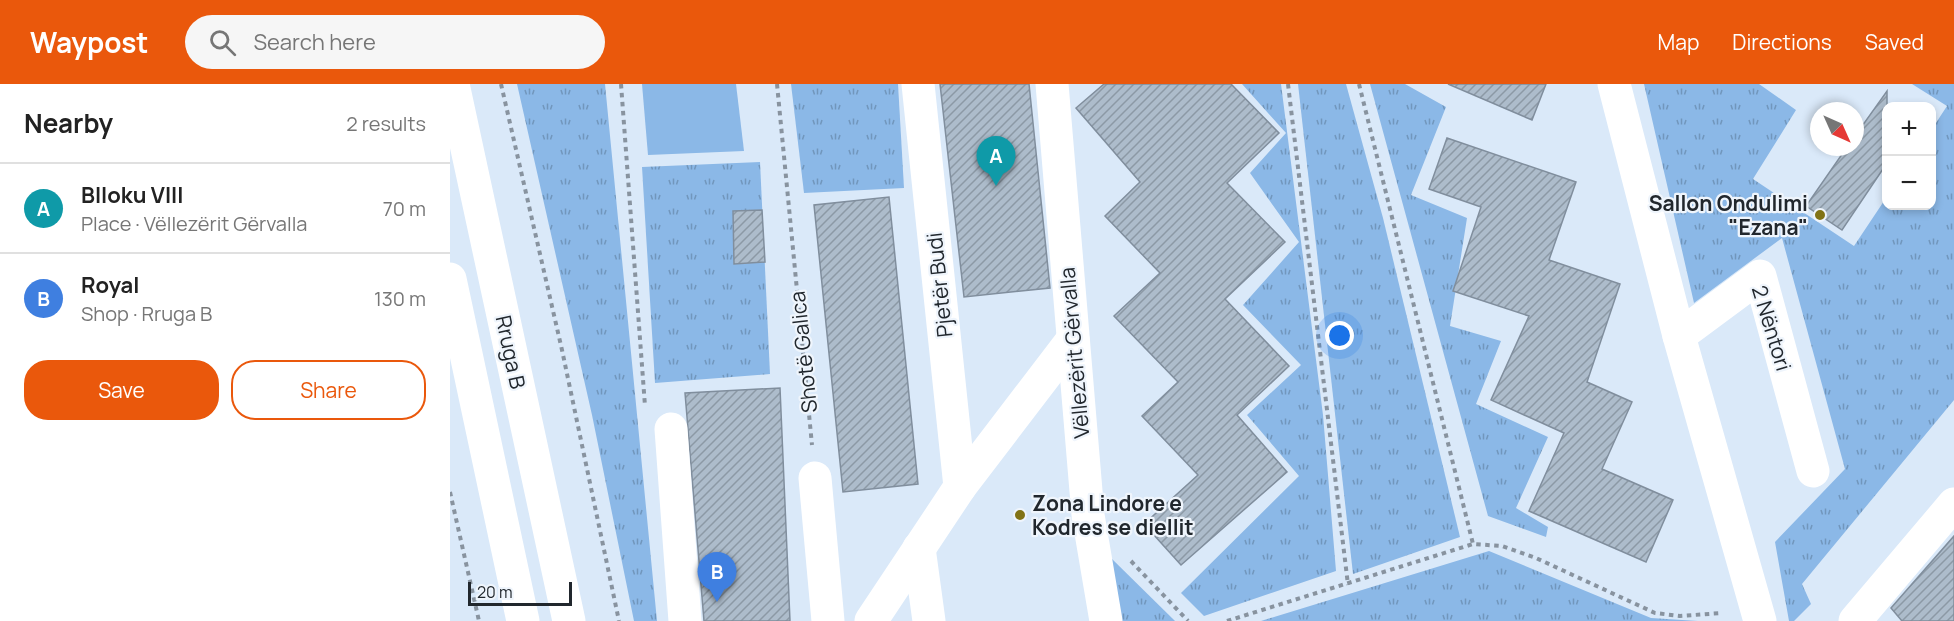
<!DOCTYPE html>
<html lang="en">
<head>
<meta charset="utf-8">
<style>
	:root { --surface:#fff; --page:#f6f6f6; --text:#222; --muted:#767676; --line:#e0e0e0; --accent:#ea580c }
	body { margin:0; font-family:Manrope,sans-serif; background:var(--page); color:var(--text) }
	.controls { position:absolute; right:18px; top:18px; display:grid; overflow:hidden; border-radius:12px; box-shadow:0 3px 9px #0003 }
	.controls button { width:54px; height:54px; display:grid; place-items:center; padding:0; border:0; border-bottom:2px solid var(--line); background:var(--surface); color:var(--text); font:30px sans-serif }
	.compass { position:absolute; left:1360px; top:18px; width:54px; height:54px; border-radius:50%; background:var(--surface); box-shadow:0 3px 9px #0003; rotate:135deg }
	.scale { position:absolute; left:18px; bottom:15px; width:104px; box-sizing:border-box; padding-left:6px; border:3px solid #21272d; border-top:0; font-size:16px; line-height:21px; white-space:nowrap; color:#21272d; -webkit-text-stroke:4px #eff5fc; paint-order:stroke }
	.you { position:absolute; left:890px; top:252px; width:21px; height:21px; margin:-15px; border:4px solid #fff; border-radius:50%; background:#1a73e8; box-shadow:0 0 0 9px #1a73e833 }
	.badge { display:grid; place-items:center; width:39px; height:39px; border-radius:50%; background:var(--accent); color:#fff; font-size:20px; font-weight:700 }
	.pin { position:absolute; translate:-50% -50px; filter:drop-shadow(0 2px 3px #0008) }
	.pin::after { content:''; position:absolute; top:32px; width:21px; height:18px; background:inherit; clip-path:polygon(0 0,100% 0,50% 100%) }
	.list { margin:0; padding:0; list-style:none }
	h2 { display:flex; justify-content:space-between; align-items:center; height:78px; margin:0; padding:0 24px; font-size:26px }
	h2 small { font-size:20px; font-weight:400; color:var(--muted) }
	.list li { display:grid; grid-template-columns:39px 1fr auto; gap:18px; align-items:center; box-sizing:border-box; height:90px; padding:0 24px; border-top:2px solid var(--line) }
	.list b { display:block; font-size:22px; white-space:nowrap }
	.list p { margin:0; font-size:20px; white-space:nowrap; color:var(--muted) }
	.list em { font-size:20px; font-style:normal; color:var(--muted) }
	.actions { display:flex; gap:12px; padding:18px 24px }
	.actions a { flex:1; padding:14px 0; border:2px solid var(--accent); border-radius:24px; text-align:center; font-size:21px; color:var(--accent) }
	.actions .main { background:var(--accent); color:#fff }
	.icon { flex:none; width:33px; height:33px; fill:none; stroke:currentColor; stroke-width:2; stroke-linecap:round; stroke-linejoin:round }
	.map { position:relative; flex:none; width:1504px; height:537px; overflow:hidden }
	header { display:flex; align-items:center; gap:36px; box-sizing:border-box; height:84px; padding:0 30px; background:var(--accent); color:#fff }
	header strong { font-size:28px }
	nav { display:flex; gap:33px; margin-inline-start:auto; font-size:21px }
	.search { width:420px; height:54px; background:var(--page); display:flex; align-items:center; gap:15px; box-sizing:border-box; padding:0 21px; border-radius:33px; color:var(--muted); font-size:22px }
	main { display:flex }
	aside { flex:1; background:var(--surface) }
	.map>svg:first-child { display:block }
	.grass { fill:url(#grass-tufts) }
	.pitch { fill:#8bb8e7 }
	.building { fill:url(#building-hatch); stroke:#808e9d; stroke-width:1.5 }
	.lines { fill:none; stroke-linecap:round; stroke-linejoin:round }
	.path { stroke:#88939f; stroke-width:4; stroke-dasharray:4.5 4.5; stroke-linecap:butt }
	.minor { stroke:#fff; stroke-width:33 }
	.major { stroke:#fff; stroke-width:33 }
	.poi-dot { fill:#817315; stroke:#eff5fc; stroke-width:2 }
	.labels { text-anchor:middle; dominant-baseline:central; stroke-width:4.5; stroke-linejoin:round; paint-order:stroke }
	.poi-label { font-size:21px; font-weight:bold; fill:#21272d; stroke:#eff5fc; text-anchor:end }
	.street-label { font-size:21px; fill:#21272d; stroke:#eff5fc }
</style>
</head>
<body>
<header>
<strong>Waypost</strong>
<div class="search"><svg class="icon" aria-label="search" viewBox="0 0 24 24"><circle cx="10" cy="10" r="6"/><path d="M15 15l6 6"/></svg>Search here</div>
<nav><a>Map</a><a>Directions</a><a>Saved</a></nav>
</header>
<main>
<aside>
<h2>Nearby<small>2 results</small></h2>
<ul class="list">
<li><span class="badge" style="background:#0f9aa8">A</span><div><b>Blloku VIII</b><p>Place · Vëllezërit Gërvalla</p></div><em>70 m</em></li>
<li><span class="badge" style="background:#3f7fe0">B</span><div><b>Royal</b><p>Shop · Rruga B</p></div><em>130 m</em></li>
</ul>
<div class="actions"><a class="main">Save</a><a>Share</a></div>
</aside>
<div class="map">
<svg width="1504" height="537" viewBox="0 0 1504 537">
	<defs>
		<pattern id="grass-tufts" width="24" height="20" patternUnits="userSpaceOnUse" patternTransform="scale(1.5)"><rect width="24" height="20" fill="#8bb8e7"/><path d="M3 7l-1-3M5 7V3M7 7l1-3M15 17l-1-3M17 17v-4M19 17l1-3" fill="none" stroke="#7196bc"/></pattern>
		<pattern id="building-hatch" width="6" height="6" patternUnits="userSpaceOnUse" patternTransform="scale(1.5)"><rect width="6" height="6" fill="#adbccb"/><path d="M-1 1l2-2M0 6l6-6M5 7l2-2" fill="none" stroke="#8c99a5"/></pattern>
	</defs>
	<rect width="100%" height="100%" fill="#dae9f9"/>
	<g class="grass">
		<path d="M67,0h88l52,537h-23l-42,-206z"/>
		<path d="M341,0h107l6,104 -100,5z"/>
		<path d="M792,0h39l42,331 13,156 -132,45 -23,-23 118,-117 -52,-61 54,-50 -58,-60 56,-63 -49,-69 36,-40z"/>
		<path d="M848,0h48l37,134 77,319 -107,37z"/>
		<path d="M920,0h35l41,23 -35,88 56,23 -17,108 51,15 -25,63 72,33 -32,71 32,19 -2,10 -58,-21z"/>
		<path d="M1194,0h115l37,26 -43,69 101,67 32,-48v8h46v-77l15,-23 -35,-22h42v316l-152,184 9,20 -17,17h-5l-14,-79 70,-73 -63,-231 -88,65z"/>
		<path d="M310,78l10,212 -115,9 -13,-216z"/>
		<path d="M1039,467l162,67 47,3h-437z"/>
		<path d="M660,473l65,64h-57z"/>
	</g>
	<path class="pitch" d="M192,0h94l8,67 -96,4z"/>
	<g class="building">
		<path d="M490,0h89l21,204 -86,9z"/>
		<path d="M654,0h127l48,49 -52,50 58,59 -60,57 64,67 -52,49 50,57 -106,93 -37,-41 54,-49 -56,-59 36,-34 -64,-66 46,-43 -55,-57 35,-34 -64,-74z"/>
		<path d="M998,0h98l-14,36z"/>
		<path d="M1437,7v72l-45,67 -36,-24 41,-59h8v-11z"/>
		<path d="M997,54l129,44 -27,78 71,24 -33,98 45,20 -30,67 71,31 -27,62 -117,-51 35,-78 -73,-33 38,-84 -76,-25 28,-84 -52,-18z"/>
		<path d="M439,113l29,287 -75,8 -29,-287z"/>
		<path d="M312,126l3,52 -31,2 -1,-53z"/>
		<path d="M330,304l10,233h-86l-19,-228z"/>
		<path d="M1504,452v85h-52l-11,-13z"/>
	</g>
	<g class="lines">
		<g class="path">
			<path d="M51,0l61,266 57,271"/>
			<path d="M171,0l24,322"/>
			<path d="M327,0l35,361"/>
			<path d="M838,0l60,501"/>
			<path d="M909,0l114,460"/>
			<path d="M0,408l29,129"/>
			<path d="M681,477l57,60"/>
			<path d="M777,537l246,-77 29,2 34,12 119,55 25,3 42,-3"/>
		</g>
		<g class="minor">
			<path d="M468,0l42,403"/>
			<path d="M602,0l36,431 18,106"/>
			<path d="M1164,0l65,252 81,285"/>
			<path d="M1229,252l81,-60 53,195"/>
			<path d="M221,345l14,192"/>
			<path d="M365,394l13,143"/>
			<path d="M469,464l10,73"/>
			<path d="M421,537l89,-134 113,-148"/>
			<path d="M1405,537l99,-117"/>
		</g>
		<g class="major">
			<path d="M3,0l116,537"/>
			<path d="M0,195l73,342"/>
		</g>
	</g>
	<g class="poi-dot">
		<circle cx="1370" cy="131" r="6"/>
		<circle cx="570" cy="431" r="6"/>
	</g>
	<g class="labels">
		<g class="poi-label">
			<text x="1358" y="119">Sallon Ondulimi<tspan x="1358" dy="24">"Ezana"</tspan></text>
			<text x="582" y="419" text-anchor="start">Zona Lindore e<tspan x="582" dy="24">Kodres se diellit</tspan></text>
		</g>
		<g class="street-label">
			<text transform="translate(489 201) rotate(-96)">Pjetër Budi</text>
			<text transform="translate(1322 244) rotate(73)">2 Nëntori</text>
			<text transform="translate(61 268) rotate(78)">Rruga B</text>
			<text transform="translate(353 268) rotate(-96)">Shotë Galica</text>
			<text transform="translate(624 269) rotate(-95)">Vëllezërit Gërvalla</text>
		</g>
	</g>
</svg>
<div class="controls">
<button>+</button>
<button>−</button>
</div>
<svg class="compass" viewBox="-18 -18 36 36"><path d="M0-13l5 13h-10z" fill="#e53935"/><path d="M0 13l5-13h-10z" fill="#767676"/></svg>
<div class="scale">20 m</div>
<div class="you"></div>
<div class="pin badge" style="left:546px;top:102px;background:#0f9aa8">A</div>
<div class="pin badge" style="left:267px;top:518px;background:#3f7fe0">B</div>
</div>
</main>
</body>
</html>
